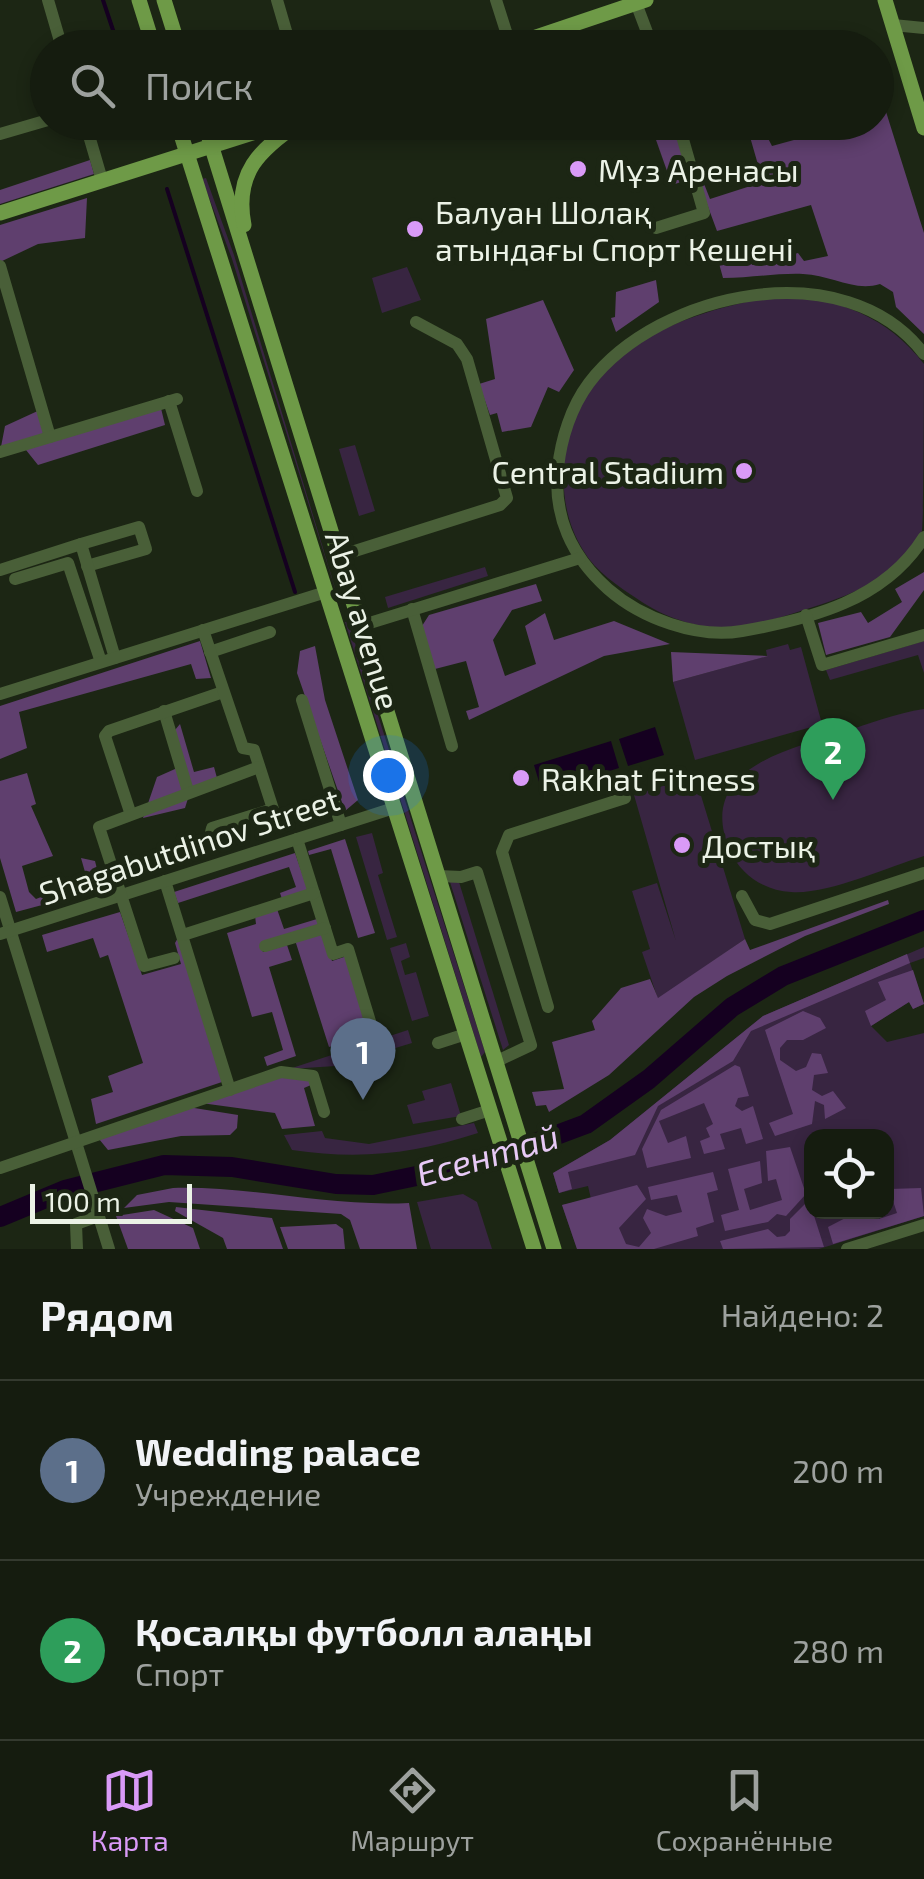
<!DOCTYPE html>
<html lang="ru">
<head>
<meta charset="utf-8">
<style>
	:root { --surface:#151c0f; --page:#22291d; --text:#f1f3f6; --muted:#9da19e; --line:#343a2f; --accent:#d99af7 }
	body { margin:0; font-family:"Exo 2",sans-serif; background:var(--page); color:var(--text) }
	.controls { position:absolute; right:30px; bottom:30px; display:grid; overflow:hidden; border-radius:20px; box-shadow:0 5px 15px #0003 }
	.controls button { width:90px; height:90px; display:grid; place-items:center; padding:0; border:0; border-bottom:2px solid var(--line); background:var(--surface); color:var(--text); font:50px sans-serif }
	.scale { position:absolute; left:30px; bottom:25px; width:162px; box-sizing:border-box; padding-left:10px; border:5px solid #ebf2e6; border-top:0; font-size:28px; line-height:35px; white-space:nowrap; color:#ebf2e6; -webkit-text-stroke:8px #1c2614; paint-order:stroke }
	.you { position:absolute; left:388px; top:775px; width:35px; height:35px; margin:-25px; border:8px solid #fff; border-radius:50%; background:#1a73e8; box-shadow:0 0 0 15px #1a73e833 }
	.badge { display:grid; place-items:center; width:65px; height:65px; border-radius:50%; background:var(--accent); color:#fff; font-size:32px; font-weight:700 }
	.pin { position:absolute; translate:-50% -82px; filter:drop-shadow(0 2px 5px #0008) }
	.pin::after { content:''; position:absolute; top:52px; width:35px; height:30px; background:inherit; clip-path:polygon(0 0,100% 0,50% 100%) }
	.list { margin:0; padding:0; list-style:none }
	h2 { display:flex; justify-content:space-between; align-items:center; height:130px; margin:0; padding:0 40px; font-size:42px }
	h2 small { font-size:32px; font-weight:400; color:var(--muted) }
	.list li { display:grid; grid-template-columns:65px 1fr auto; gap:30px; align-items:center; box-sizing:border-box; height:180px; padding:0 40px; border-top:2px solid var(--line) }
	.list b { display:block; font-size:38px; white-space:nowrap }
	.list p { margin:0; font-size:32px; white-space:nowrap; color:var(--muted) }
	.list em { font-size:32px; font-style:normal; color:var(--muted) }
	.icon { flex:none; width:55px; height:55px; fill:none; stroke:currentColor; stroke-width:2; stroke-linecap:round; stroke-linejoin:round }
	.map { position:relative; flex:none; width:924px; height:1249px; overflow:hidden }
	.search { position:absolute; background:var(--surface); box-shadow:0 5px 15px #0003; left:30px; right:30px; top:30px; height:110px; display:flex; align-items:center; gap:25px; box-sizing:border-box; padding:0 35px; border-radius:55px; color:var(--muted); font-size:38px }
	.sheet { height:490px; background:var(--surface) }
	nav { display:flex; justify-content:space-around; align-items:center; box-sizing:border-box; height:140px; border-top:2px solid var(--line); background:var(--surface); font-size:28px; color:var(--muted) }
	nav a { display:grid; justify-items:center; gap:5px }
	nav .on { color:var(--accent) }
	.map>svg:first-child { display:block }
	.green { fill:#382541; fill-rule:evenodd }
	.forest { fill:#5f3f6e }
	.water { fill:#150020 }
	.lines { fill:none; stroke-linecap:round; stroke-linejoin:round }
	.stream { stroke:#150020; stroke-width:4 }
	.river { stroke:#150020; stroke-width:20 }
	.minor { stroke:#495f38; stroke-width:12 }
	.major { stroke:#6e9a47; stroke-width:15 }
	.poi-dot { fill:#d99af7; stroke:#1c2614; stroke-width:4 }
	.labels { text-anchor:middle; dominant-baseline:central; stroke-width:10; stroke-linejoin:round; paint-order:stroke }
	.poi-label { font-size:32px; fill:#ebf2e6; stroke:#1c2614; text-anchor:start }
	.street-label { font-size:32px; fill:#ebf2e6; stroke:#1c2614 }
	.water-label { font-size:35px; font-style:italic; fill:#e7c9f6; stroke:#1c2614 }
</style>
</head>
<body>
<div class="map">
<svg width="924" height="1249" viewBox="0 0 924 1249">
	<rect width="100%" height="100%" fill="#1c2614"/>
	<g class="green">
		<path d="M206,178l28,77 109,359 -111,-355 -30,-80z"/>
		<path d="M407,267l14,33 -39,13 -10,-35z"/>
		<path d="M781,295c57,3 107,22 143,69 0,29 0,148 -2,167 -19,43 -67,63 -109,76 -23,7 -49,17 -73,20 -33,5 -74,-8 -101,-27 -21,-14 -43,-28 -56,-50 -36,-58 -20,-143 31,-188 46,-41 108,-56 167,-67z"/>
		<path d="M355,445l20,66 -16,5 -20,-67z"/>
		<path d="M485,567l3,9 -100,32 -3,-11z"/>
		<path d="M348,621l137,431 -4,5 -136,-435z"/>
		<path d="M924,641v32l-6,-18 -88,25 -4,-10z"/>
		<path d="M788,644l2,6 11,-3 21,77 -127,36 -22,-78 94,-26 -1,-6z"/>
		<path d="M924,709v147c-36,11 -97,39 -133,36 -26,-1 -50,-17 -61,-41 -35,-82 57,-101 113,-119 26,-8 53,-19 81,-23z"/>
		<path d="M695,776l50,163 -87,60 -16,-47 8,-3 -18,-58 25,-8 19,58 -42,-146z"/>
		<path d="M372,833l11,40 -5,2 19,62 -10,3 -31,-103z"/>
		<path d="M450,882h9l50,163 -6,5z"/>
		<path d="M406,943l4,14 -9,4 4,14 11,-3 13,44 -17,5 -22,-73z"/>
		<path d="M924,947v11l-14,5 14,41 -11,5 -4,-7 -38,24 16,16 37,-9v183l-105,33h-242l-15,-44 29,-6 -3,-13 -29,7 -6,-20 57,-33 153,-124zM812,1136h74v76h-74z"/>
		<path d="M408,1030l4,13 -76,23 -47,3z"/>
		<path d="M451,1083l10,33 -48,8 -6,-19 18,-5 -3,-9z"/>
		<path d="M474,1123l4,10c-65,21 -118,27 -186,17l-8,-15 38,-4 3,7 44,6z"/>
		<path d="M463,1194l14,8 15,47h-61l-14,-47z"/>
	</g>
	<g class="forest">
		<path d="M877,83l47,150v101l-28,-27 -3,-15 -13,-8c-26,8 -49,-9 -77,-10 -26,-1 -54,4 -80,4l-6,-22 29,-8 6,17 46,-12 6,8 24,-5 -17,-51 -94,26 -20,-54 4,-1 9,23 53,-17 -17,-59h14l12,23 51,-14 -2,-9 55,-1z"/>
		<path d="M650,123h23l17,56 -18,6z"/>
		<path d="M90,160l4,14 -94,30v-14z"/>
		<path d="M87,198l-2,40 -47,6 -38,18v-37z"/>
		<path d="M656,280l3,22 -43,30 -5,-14 4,-1 1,-25z"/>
		<path d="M543,300l31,70 -15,22 -11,-5 -17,40 -29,5 -5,-19 -7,2 -11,-31 16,-5 -9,-60z"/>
		<path d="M160,404l5,21 -127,40 -12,-15 -26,2 5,-26 37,-17 9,28z"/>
		<path d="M924,572v18l-34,47 -64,18 -8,-32 43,-11 7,11 34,-21 -7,-13z"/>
		<path d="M536,584l6,17 -30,9 -19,30 12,36 31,-12 -11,-38 20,-13 9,27 60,-19 56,23 -66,12 -135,64 -3,-9 13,-4 -13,-46 -31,8 -13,-43 7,-11z"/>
		<path d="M200,641l11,37 -15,1 -5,-15 -172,48 8,36 -27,11v-53z"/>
		<path d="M315,646l10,54 33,100 -13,11 -48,-138 3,-22z"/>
		<path d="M671,652l97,4 -95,26z"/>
		<path d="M180,724l14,48 20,-5 3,11 -27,14 -5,16 -42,10 14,-41 18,-8v-39z"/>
		<path d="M27,773l9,31 -5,2 22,50 -31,10 7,26 7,7 51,-20 -6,-21 14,3 7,28 -86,23 -16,-54v-77z"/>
		<path d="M345,839l30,94 -17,5 -27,-89 -22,6 -1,-4z"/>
		<path d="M295,853l13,37 -26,9 -2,-6 16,-6 -7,-20 -111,36 -4,-11z"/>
		<path d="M888,900l1,4 -84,32 -78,40 -33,21 -85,78 -60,37 -3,-7 -10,1 -4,-14 32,-3 -12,-47 43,-12 -3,-9 29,-33 29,-9 8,19 87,-59 5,11z"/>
		<path d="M277,909l7,20 33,-10 2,6 -59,19 3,8 24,-7 5,15 -23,7 27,89 -29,10 -3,-9 19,-7 -11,-38 -20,5 -25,-84 29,-9 -1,-8z"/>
		<path d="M120,912l22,63 39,-11 -6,-21 4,-7 43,146 -126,42 -5,-25 22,-7 -5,-16 35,-13 -35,-108 -8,3 -7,-20 -46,14 -5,-17z"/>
		<path d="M323,931l9,30 15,-5 24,78 -42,13 -34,-107z"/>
		<path d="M907,954l3,9 -159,68 -18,30 -75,45 -23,49 -67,17 4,17 -13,4 -6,-20 57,-33 153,-124z"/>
		<path d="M913,970l11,34 -11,5 -4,-7 -38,24 -6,-15 21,-11 -8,-18z"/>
		<path d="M803,1011l17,7 6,10 -23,12h-16l-7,8v12l16,11 10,-4 6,-14 9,1 7,19 -14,2 -2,15 10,6 11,-5 13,17 -21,11 -1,-14 -9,-4 -3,23 -37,12 -6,-13 24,-9 -28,-84z"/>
		<path d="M735,1065l5,2 9,29 -11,2 -3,8 7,5 11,-5 10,33 -17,5 -5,-16 -21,6 5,15 -21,5 -4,-13 10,-4 -4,-9 7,-4 -9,-21 -45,18 9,22 18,-7 5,22 -44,10 -5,-19 19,-39z"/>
		<path d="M281,1075l28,4 2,6 -7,3 11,38 -33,3 -7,-16 -74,-10z"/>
		<path d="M188,1107l50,8 -1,13 -7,7 -49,1 -73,14 -9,-11z"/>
		<path d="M790,1147l16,47 -20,22 -9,-2 -9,8 -43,9 -4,-16 18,-5 -11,-41 32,-8 2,22 -18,6 6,21 32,-10 -6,-21 -8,2 -2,-30z"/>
		<path d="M713,1172l5,18 -11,3 7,29 -18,6 2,8 -44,13h-77l-15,-44 75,-20 9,14 -27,29 7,16 13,3 12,-14 -8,-15 4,-9 19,7 16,-4 -5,-17 -26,5 -3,-13z"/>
		<path d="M887,1185l3,4 31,-1 3,28 -91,28 -5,-17 29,-15h19l3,7 18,-6 -6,-18 -4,1z"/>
		<path d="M173,1188c80,-2 156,19 236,15l8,46h-57l-10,-29 -9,-6 -172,-12 -45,6 13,-13z"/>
		<path d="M809,1200l15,47 -101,2 -3,-8 48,-12 9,8 8,-1 5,-5v-12z"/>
		<path d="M176,1207l96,11 11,31h-56l-4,-11 -48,-27z"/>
		<path d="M154,1210l39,18 7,21h-72l-12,-33z"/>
		<path d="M336,1224l7,5 2,20h-57l-8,-22z"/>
	</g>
	<g class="water">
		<path d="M655,727l9,28 -36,11 -9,-27z"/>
		<path d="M611,741l8,27 -77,24 -8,-27z"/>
	</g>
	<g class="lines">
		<g class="stream">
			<path d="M103,0l16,48"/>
			<path d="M167,189l128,403"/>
		</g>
		<path class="river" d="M0,1217l65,-27 99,-25 68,2 104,17 37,1 111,-23 102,-38 63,-45 83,-72 51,-31 141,-56"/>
		<g class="minor">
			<path d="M48,0l14,48"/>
			<path d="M277,0l14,48"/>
			<path d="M496,0l14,44"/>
			<path d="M636,3l17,45"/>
			<path d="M893,25l31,3"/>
			<path d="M395,48l31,-10"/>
			<path d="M85,122l17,58"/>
			<path d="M0,134l48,-14"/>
			<path d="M656,228l48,-15 -26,-91"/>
			<path d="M0,266l50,171"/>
			<path d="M924,354c-78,-103 -265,-63 -335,29 -18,24 -28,56 -31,85 -5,48 14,89 50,121 33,29 89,50 134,42 69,-12 143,-31 182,-94"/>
			<path d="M169,401l28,90"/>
			<path d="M0,452l177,-53"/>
			<path d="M81,544l58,-17 7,22 -59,17"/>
			<path d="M339,556l161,-51 7,-7 -40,-139 -10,-15 -41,-22"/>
			<path d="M0,570l81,-26 34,114"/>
			<path d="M15,579l53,-16 33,99"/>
			<path d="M412,609l40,137"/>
			<path d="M806,615l16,50 102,-30"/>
			<path d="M360,626l220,-68"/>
			<path d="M210,652l60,-20"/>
			<path d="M0,694l326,-102"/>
			<path d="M302,700l39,125"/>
			<path d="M164,711l24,80"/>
			<path d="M130,812l-25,-76 4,-5 114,-39"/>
			<path d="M297,839l36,115 15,-5 24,79"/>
			<path d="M113,874l96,-33 3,-13 61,-19 -19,-59 -11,-2 -40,-118"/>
			<path d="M438,876l23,1 16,-5 54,173 -36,17"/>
			<path d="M165,881l65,209"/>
			<path d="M742,896l13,24 15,4 154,-51"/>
			<path d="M0,897l109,352"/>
			<path d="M0,934l394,-126"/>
			<path d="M183,935l131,-42"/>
			<path d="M265,946l60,-18"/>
			<path d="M174,958l-30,8 -45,-139 160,-60"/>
			<path d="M548,1007l-46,-155 7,-17 116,-37"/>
			<path d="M438,1043l28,-9"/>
			<path d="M462,1119l28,-9"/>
			<path d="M0,1168l281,-96 32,4 11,36"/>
			<path d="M77,1249l-1,-25 22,-8"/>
			<path d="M847,1249l77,-24"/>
		</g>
		<g class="major">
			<path d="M139,0l15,48"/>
			<path d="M164,0l15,48"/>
			<path d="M885,0l39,128"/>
			<path d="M503,48l143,-48"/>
			<path d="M177,122l357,1127"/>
			<path d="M204,122l350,1127"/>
			<path d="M0,213l287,-91"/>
			<path d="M244,225c-10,-52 15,-75 56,-103"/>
		</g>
	</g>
	<g class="poi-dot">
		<circle cx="578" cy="169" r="10"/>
		<circle cx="415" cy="229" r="10"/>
		<circle cx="744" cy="471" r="10"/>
		<circle cx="521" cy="778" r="10"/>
		<circle cx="682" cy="845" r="10"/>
	</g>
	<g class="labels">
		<g class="poi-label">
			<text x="598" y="169">Мұз Аренасы</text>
			<text x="435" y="211">Балуан Шолақ<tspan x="435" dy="37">атындағы Спорт Кешені</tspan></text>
			<text x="724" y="471" text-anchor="end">Central Stadium</text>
			<text x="541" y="778">Rakhat Fitness</text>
			<text x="702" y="845">Достық</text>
		</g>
		<g class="street-label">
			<text transform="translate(364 620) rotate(73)">Abay avenue</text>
			<text transform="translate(189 845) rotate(-18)">Shagabutdinov Street</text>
		</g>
		<g class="water-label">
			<text transform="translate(487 1154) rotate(-16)">Есентай</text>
		</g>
	</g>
</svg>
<div class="controls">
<button><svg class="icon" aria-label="locate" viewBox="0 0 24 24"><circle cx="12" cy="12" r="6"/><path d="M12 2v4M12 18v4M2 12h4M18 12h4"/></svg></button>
</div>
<div class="scale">100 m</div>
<div class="you"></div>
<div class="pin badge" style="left:363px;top:1100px;background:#5c6f8a">1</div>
<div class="pin badge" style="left:833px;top:800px;background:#2e9e5b">2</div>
<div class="search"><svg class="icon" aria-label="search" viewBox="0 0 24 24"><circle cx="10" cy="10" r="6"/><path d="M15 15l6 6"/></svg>Поиск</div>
</div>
<section class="sheet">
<h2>Рядом<small>Найдено: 2</small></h2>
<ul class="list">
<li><span class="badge" style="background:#5c6f8a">1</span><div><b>Wedding palace</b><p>Учреждение</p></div><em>200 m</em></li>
<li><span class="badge" style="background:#2e9e5b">2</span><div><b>Қосалқы футболл алаңы</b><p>Спорт</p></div><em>280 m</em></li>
</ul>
</section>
<nav>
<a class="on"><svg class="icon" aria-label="map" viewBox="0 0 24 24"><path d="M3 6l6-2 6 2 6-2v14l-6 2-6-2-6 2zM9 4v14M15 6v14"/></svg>Карта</a>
<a><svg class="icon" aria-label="directions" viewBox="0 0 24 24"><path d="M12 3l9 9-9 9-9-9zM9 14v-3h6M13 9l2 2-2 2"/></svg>Маршрут</a>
<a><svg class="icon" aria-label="saved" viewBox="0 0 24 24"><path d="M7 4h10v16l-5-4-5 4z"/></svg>Сохранённые</a>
</nav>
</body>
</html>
